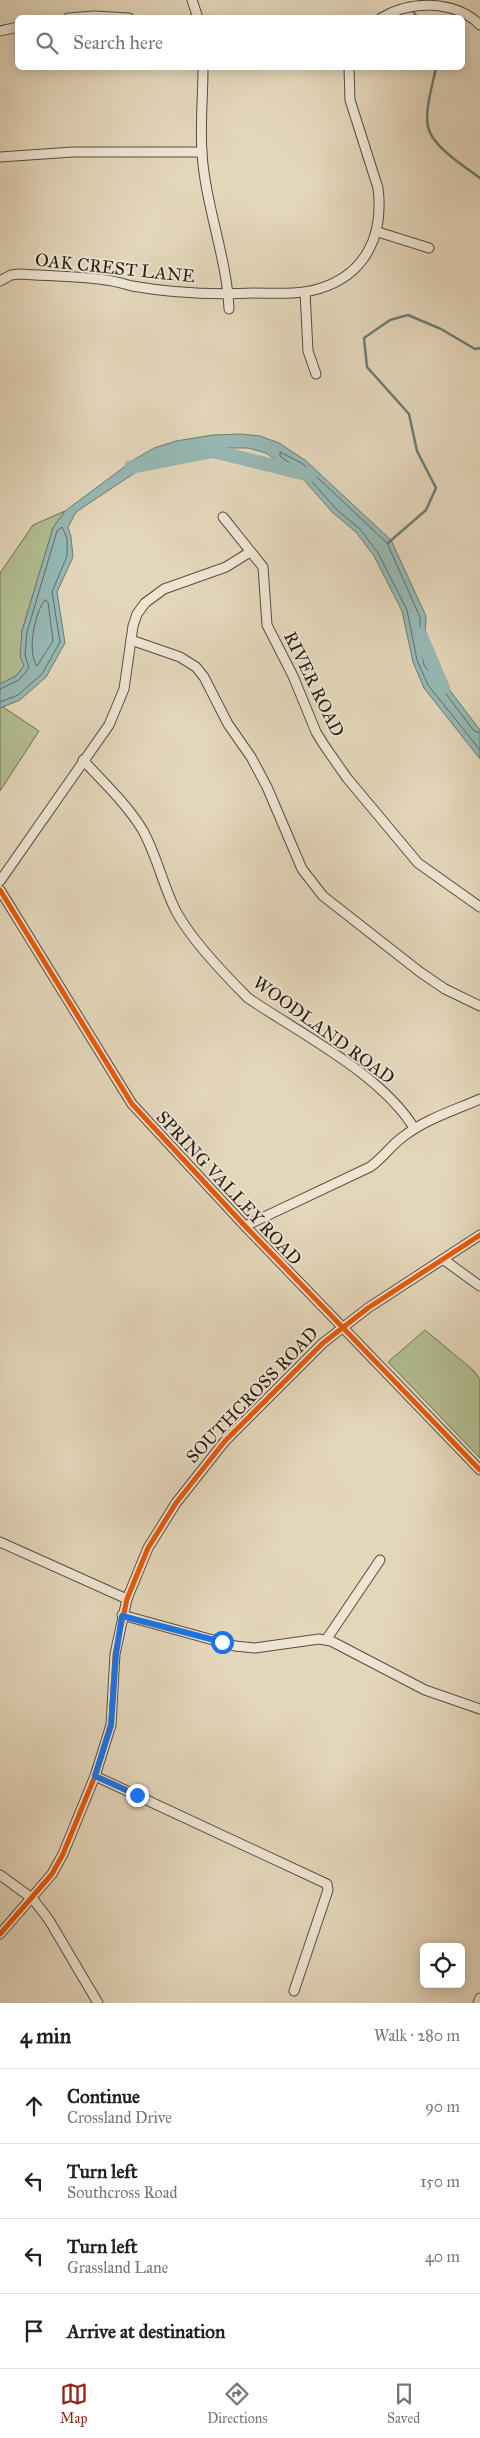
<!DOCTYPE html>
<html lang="en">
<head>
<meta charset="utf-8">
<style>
	:root { --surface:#fff; --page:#f6f6f6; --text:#222; --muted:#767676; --line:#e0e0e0; --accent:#8f2418 }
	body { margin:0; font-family:"IM FELL Great Primer",serif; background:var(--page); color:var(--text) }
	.controls { position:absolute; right:15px; bottom:15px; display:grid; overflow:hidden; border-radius:8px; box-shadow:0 2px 12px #0003 }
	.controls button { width:45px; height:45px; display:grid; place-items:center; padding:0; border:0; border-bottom:1px solid var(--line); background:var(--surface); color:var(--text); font:25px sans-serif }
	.stop { position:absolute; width:15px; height:15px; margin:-11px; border:4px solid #1a73e8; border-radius:50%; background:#fff }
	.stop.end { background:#1a73e8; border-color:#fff; box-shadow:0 1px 5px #0008 }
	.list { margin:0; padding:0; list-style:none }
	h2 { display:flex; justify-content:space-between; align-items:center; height:65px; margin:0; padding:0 20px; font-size:21px }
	h2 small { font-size:16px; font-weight:400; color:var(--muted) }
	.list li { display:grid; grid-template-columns:32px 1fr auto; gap:15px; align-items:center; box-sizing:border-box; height:75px; padding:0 20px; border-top:1px solid var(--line) }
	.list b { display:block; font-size:19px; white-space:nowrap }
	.list p { margin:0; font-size:16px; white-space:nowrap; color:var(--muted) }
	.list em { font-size:16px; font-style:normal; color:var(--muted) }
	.icon { flex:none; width:28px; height:28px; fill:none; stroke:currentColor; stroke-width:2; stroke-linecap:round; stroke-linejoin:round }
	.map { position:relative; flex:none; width:480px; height:2003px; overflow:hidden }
	.search { position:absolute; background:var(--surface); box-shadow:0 2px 12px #0003; left:15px; right:15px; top:15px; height:55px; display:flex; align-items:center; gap:12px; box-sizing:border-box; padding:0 18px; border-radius:8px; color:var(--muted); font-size:19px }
	.sheet { height:365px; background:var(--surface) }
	nav { display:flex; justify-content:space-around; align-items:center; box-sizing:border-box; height:70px; border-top:1px solid var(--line); background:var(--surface); font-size:14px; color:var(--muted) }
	nav a { display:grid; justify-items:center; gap:2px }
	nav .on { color:var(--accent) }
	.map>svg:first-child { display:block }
	.green { fill:#b2be91; stroke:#6e7054 }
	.water { fill:#96b8b4; stroke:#6a7c75 }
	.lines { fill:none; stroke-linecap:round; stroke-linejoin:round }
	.shore { stroke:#606c65; stroke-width:1 }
	.stream { stroke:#6a7c75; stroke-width:2.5 }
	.river { stroke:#96b8b4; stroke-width:14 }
	.street-casing { stroke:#584e3f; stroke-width:11 }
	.street { stroke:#ede4d2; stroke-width:9 }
	.cycleway-casing { stroke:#ede4d2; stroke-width:8 }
	.cycleway { stroke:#e8590c; stroke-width:5 }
	.route { stroke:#1a73e8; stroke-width:6 }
	.labels { text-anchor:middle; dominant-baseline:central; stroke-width:4; stroke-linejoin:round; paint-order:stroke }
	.street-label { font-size:18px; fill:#292116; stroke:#ede4d2 }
</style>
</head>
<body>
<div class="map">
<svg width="480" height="2003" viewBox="0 0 480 2003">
	<rect width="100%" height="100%" fill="#e4d6ba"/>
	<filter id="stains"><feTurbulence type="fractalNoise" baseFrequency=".004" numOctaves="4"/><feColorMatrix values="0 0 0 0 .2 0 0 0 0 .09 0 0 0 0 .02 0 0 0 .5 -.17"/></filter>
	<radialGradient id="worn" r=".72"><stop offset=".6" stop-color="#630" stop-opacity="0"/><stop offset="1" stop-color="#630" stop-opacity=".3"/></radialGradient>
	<g class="green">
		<path d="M65,511l-12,17 -31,103 2,35 -8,10 -16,8v-111l33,-48z"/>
		<path d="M0,705l39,26 -39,60z"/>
		<path d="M425,1330l48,40 7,9v79l-92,-96z"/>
	</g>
	<path class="water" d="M241,434l19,2 19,7 26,17 86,80 35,76 -1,21 4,26 51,67v29l-56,-71 -11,-26 -11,-51 -28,-55 -18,-24 -23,-19 -30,-34 -37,-26 -18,-5h-27l-28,2 -36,8 -81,54 -8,15 3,10 2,20 -16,35 8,51 -19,34 -26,23 -20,8v-24l16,-8 8,-10 -4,-10 2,-25 31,-103 12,-17 70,-52 19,-11 22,-7 37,-6z"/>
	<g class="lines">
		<g class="shore">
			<path d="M45,600l3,2 5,39 -16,25c-10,-13 -3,-53 8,-66z"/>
			<path d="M0,689l19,-9 10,-12 -4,-13 2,-23 30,-101 5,-4 5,11v18l-15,36 8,50 -18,32 -24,21 -18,7"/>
			<path d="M480,733l-6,-2 -50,-66 -4,-28v-20l-33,-74 -84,-79 -23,-12v4l27,20 30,34 23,19 18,24 29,57 10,50 11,25 52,65"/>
		</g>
		<g class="stream">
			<path d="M412,10l6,8"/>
			<path d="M436,68c-3,15 -13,47 -7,62 6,18 36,37 51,48"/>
			<path d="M388,543l38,-33 10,-22 -19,-37 -8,-37 -42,-47 -3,-29 26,-18 18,-5 33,14 34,20 5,-1"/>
		</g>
		<g class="river">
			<path d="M131,467l82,-16 97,24"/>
			<path d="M420,634l23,54"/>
		</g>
		<defs>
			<g id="street">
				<path d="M192,0l6,18"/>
				<path d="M68,18l26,-2 35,2"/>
				<path d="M381,18c30,-18 74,-18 99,7"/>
				<path d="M0,31l18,-4"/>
				<path d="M203,68c0,28 -3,57 -1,85 3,51 25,105 27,156"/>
				<path d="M0,157l73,-5h129"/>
				<path d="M378,232l51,16"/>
				<path d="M0,281l11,-6 8,-1c29,2 59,2 87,6 9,1 18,4 26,6 40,7 82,9 122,7 21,0 44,2 64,-4 48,-14 66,-54 60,-101l-28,-88 -1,-32"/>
				<path d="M305,292l3,59 8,23"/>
				<path d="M223,517l40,50 4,58 26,51 23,56 8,13 23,33 71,85 62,44"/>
				<path d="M131,640l49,17 16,10 8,10 24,47 23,33 16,30 35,82 21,27 97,76 25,17 35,17"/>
				<path d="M83,760c20,22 43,43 59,69 15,26 21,58 35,84 15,27 49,63 71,85 53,36 133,76 166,130"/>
				<path d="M0,881l109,-156 15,-36 9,-63 4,-12 8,-11 19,-14 62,-22 24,-15"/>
				<path d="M0,890l132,214 113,122 235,244"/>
				<path d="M245,1226l125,-59c14,-10 21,-22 34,-31 22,-17 51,-26 76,-37"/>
				<path d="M444,1260l36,26"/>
				<path d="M0,1542l127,57"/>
				<path d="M122,1615l113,31 20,2 64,-9 12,2 94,49 55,19"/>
				<path d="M326,1640l54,-80"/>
				<path d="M95,1776l232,108 1,6 -34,101"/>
				<path d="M0,1875l33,24 16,21 49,83"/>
				<path d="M0,1934l52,-60 11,-20 32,-78 16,-51 4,-71 12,-55 21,-51 28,-45 49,-62 98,-98 45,-35 112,-73"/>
				<path d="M478,2003l2,-5"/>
			</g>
		</defs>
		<use href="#street" class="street-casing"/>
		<use href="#street" class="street"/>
		<defs>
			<g id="cycleway">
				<path d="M0,890l132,214 113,122 235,244"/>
				<path d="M0,1934l52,-60 11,-20 32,-78 16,-51 4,-71 12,-55 21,-51 28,-45 49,-62 98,-98 45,-35 112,-73"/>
			</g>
		</defs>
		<use href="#cycleway" class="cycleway-casing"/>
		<use href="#cycleway" class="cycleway"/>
	</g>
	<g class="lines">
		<path class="route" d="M137,1795l-42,-19 16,-51 5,-71 6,-38 100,26"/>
	</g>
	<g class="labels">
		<g class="street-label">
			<text transform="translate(115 268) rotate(6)">OAK CREST LANE</text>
			<text transform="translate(314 684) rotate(64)">RIVER ROAD</text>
			<text transform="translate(324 1030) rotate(36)">WOODLAND ROAD</text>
			<text transform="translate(229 1188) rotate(47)">SPRING VALLEY ROAD</text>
			<text transform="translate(252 1395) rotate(-46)">SOUTHCROSS ROAD</text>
		</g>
	</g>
	<rect width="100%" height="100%" filter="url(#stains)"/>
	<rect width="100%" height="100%" fill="url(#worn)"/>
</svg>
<div class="controls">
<button><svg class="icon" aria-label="locate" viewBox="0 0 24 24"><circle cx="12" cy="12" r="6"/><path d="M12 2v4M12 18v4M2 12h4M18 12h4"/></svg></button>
</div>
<div class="stop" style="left:222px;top:1642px"></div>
<div class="stop end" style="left:137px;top:1795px"></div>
<div class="search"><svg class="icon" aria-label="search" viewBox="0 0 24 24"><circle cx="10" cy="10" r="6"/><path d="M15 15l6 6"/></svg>Search here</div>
</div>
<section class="sheet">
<h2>4 min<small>Walk · 280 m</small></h2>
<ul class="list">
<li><svg class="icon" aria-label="ahead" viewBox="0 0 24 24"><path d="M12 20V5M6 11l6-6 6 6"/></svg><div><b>Continue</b><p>Crossland Drive</p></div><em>90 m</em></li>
<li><svg class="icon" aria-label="left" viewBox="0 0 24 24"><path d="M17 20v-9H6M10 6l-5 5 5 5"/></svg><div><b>Turn left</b><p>Southcross Road</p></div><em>150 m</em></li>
<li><svg class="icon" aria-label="left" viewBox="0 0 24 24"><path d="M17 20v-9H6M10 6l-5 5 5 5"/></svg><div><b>Turn left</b><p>Grassland Lane</p></div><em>40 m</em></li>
<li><svg class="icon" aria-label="arrive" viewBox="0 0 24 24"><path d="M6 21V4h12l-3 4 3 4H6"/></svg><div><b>Arrive at destination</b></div></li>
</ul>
</section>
<nav>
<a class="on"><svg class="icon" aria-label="map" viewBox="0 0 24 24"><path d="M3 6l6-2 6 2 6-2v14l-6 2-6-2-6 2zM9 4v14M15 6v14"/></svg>Map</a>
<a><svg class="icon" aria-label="directions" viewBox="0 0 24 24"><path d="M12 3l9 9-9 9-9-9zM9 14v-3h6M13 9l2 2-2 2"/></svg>Directions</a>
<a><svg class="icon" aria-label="saved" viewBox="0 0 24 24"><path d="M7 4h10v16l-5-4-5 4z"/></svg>Saved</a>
</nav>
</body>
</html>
